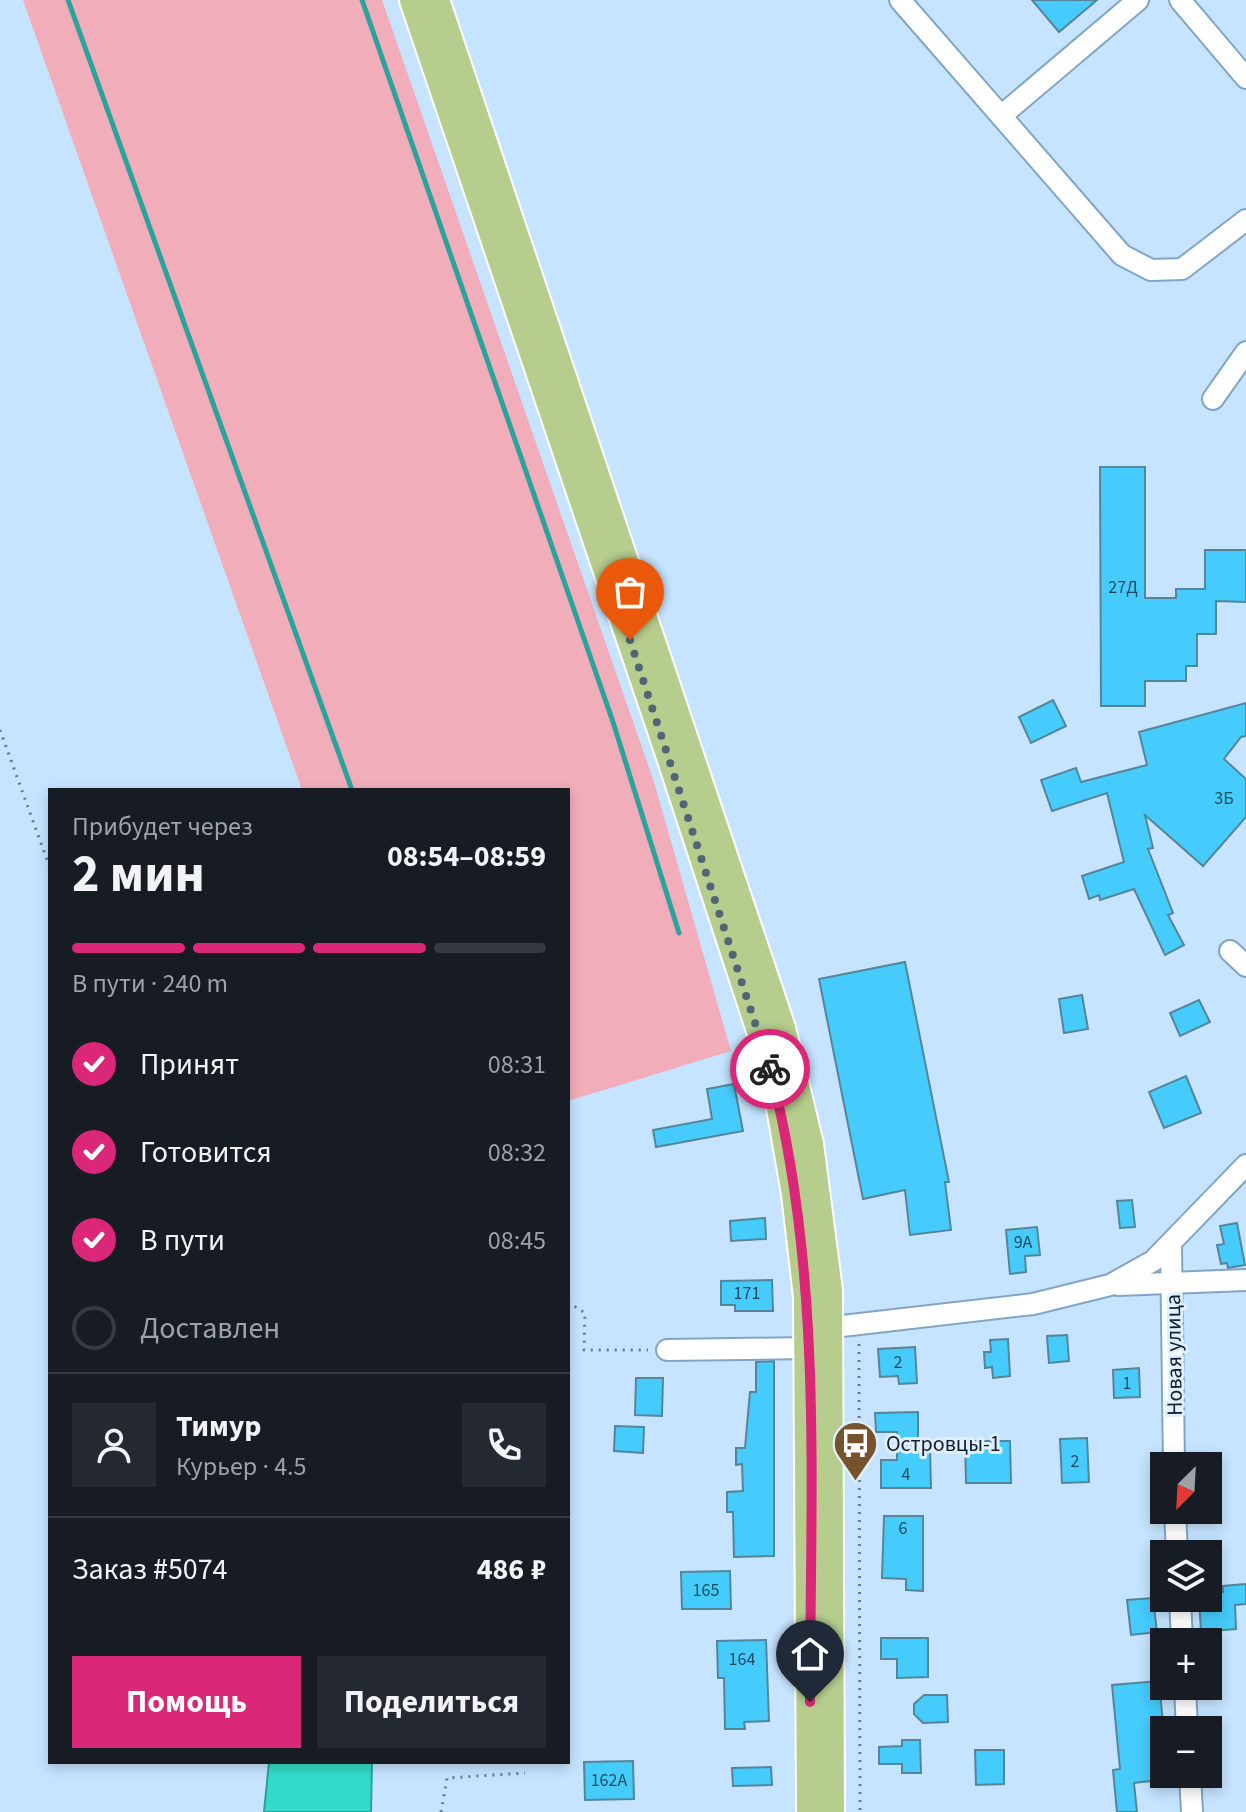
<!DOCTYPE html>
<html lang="ru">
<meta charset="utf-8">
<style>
body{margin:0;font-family:"Source Sans 3",sans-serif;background:#242831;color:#f1f3f6;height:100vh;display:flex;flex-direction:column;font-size:30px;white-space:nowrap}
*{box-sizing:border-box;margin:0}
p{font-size:26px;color:#9ea1a6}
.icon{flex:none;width:44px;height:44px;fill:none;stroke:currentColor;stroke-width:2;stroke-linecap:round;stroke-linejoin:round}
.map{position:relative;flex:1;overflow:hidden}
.details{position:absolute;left:48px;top:788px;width:522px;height:976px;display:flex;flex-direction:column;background:#171b24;border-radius:0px;box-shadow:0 4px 12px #0003}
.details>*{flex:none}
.needle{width:52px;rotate:204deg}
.tools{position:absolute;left:1150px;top:1452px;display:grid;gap:16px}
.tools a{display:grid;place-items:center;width:72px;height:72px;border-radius:0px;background:#171b24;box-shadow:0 4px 12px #0003;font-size:40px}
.pin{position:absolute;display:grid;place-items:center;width:68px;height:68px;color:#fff;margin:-82px -34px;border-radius:50% 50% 50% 0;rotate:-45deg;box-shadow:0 0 8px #0007}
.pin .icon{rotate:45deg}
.courier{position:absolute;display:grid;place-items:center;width:80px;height:80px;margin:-40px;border:6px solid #db2777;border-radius:50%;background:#fff;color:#222;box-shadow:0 2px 10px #0007}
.head em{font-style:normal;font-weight:700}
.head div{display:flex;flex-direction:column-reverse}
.head{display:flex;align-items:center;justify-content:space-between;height:136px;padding:0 24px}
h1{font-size:52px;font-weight:700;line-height:60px}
.bar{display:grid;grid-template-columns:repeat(4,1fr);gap:12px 8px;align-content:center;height:96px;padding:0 24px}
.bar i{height:10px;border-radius:6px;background:#363941}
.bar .current{background:#db2777}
.bar p{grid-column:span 4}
.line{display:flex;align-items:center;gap:20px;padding:0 24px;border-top:2px solid #363941}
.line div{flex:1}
.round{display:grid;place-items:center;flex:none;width:84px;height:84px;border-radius:0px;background:#242831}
ol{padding:0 24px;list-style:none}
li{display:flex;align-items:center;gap:24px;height:88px}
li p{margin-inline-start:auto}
li .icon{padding:8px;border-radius:50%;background:#db2777;color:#fff;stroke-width:4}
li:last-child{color:#9ea1a6}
li i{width:44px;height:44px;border:4px solid #363941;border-radius:50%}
.action{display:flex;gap:16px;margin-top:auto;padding:16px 24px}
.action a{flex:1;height:92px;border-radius:0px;background:#db2777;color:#fff;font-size:32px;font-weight:700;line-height:92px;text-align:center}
.action a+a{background:#242831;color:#f1f3f6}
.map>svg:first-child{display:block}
</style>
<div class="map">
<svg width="1246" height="1812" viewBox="0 0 1246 1812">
<rect width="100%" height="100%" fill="#c6e4ff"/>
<!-- green -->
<path fill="#f2adbb" d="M23,0H382L654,782L731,1051L568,1101V790H302Z"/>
<!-- water -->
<path fill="#34dbcd" stroke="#2aa39d" stroke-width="2" d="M269,1762H372L371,1812H264Z"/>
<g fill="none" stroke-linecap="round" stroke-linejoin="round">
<!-- stream -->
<g stroke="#2aa39d" stroke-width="5">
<path d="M68,0L352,790"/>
<path d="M362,0L613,722L679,933"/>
</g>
</g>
<!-- building -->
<g fill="#45ccfc" stroke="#548599" stroke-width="2">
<path d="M1032,0H1097L1059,32Z"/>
<path d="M1100,467H1145V598H1176V589H1205V550H1246V602L1216,601V634H1197V666H1186V681H1145V706H1101Z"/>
<path d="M1053,700L1066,726L1031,743L1019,717Z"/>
<path d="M1246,703V736L1241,737L1224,759L1246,779V817L1203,866L1145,815L1153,848L1148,849L1173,913L1168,915L1184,945L1165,955L1134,889L1100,900L1099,895L1089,899L1082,876L1124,862L1107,793L1052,811L1041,780L1076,768L1081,782L1147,765L1139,732Z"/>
<path d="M905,962L949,1182H945L951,1230L910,1235L905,1190L863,1199L819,979Z"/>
<path d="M1082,995L1088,1029L1064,1033L1059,999Z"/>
<path d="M1199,1000L1210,1022L1180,1036L1170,1013Z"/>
<path d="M1186,1076L1201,1113L1164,1128L1149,1092Z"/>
<path d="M734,1084L743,1131L656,1147L653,1130L712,1119L707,1089Z"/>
<path d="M1132,1200L1135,1227L1120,1228L1117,1201Z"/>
<path d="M765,1218L766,1239L731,1241L730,1221Z"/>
<path d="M1237,1223L1245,1265L1228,1268L1227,1263L1221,1264L1217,1245L1224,1244L1220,1226Z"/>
<path d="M1037,1227L1040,1255L1025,1256L1026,1272L1010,1274L1006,1230Z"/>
<path d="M772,1280L773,1311H735V1305H721V1281Z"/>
<path d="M1067,1335L1069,1361L1049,1363L1047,1336Z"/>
<path d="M1008,1339L1010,1376L993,1378L992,1367L985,1368L984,1352H991L990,1340Z"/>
<path d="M915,1347L917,1383L899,1384L898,1376L880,1377L878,1349Z"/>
<path d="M774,1361V1556L734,1557L733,1512H727V1492L743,1491L742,1464L736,1465V1448H745L750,1392H756V1362Z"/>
<path d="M1139,1368L1140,1397L1114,1398L1113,1370Z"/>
<path d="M636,1378H663L662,1416L635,1415Z"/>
<path d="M918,1412V1449H930L931,1488H881V1460H897V1432H876L875,1413Z"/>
<path d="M615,1426L644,1427L643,1453L614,1451Z"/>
<path d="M1087,1438L1089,1482L1062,1483L1060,1439Z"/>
<path d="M965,1441H1010L1011,1483H966Z"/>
<path d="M884,1516H923V1591L906,1590V1579L882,1578Z"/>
<path d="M730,1571L731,1609H682L681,1572Z"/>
<path d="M1246,1584V1604L1235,1605L1236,1629L1201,1632L1199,1598L1223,1592V1586Z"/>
<path d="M1153,1598L1157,1632L1131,1635L1127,1600Z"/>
<path d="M881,1638H928V1677L897,1678V1659H881Z"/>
<path d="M766,1640L769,1721L744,1722L745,1729H725L724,1678H718L717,1641Z"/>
<path d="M1159,1681L1164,1734V1738L1155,1739L1159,1780L1134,1783L1137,1812H1117L1113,1770L1120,1769L1112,1685Z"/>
<path d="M924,1695H947L948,1722L923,1723L914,1714V1704Z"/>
<path d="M902,1740H920L921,1773H902V1764H879V1747L902,1746Z"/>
<path d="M975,1750H1004V1784L976,1785Z"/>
<path d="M633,1761L634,1799L585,1800L584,1762Z"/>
<path d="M771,1767L772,1785L733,1786L732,1768Z"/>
</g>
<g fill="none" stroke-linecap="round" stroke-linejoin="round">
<defs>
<g id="minor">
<path d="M900,0L1122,255L1151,270L1182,269L1246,220"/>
<path d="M1180,0L1246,78"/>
<path d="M1001,116L1138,0"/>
<path d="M1213,399L1246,352"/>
<path d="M1230,951L1246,966"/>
<path d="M1171,1245L1174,1466"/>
<path d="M1118,1285L1246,1280"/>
<path d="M816,1329L1033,1304L1110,1285L1153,1261L1246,1165"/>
<path d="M667,1350L808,1348"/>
<path d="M1175,1510L1177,1554"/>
<path d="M1180,1598L1182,1642"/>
<path d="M1185,1686L1187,1730"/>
<path d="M1190,1774L1192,1812"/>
</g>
<g id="major">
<path d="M413,0L670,757L761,1034L779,1102L795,1194L807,1297L810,1812"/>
<path d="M436,0L782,1028L810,1144L829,1290L831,1812"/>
</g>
</defs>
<!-- minor casing -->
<use href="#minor" stroke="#82a5c5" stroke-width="24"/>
<!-- major casing -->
<use href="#major" stroke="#fff" stroke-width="30"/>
<!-- path -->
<g stroke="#657a8d" stroke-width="3" stroke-dasharray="2 6" stroke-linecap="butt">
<path d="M0,730L50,868"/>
<path d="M568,1302L585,1313L584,1350H648"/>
<path d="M859,1344L860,1812"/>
<path d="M441,1812L447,1778L525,1773"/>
</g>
<!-- minor -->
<use href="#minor" stroke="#fff" stroke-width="20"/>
<!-- major -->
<use href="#major" stroke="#b6cd8d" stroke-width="26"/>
</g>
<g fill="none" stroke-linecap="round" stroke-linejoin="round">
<!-- done -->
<path stroke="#526576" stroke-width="8" stroke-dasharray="0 14.4" d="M630,640L770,1069"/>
<!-- route -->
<path stroke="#db2777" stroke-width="10" d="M770,1069C824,1274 810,1492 810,1702"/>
</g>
<!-- icons -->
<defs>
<symbol id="bus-pin" viewBox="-11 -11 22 30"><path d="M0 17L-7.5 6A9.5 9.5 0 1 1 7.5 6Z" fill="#77532d" stroke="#e0effd"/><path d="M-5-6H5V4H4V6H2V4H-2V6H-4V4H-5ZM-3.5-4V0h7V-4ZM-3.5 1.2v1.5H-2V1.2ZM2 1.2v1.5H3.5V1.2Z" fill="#fff"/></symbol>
</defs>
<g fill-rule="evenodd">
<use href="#bus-pin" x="830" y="1418" width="51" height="69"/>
</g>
<g text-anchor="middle" stroke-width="6" stroke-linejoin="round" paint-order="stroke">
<!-- number labels -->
<g font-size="18" fill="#204c61">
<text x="1123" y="593">27Д</text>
<text x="1224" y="804">3Б</text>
<text x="1023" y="1248">9А</text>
<text x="747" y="1299">171</text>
<text x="898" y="1368">2</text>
<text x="1127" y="1389">1</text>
<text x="1075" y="1467">2</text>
<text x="906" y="1480">4</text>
<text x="903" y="1534">6</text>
<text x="706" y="1596">165</text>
<text x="742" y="1665">164</text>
<text x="609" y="1786">162А</text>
</g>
<!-- street labels -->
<g font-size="22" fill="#13212d" stroke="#e0effd">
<text transform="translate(1173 1355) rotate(-91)" y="8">Новая улица</text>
</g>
<!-- poi labels -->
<g font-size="22" fill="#13212d" stroke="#e0effd" text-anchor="start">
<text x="886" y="1451">Островцы-1</text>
</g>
</g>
</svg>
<div class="tools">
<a><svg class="needle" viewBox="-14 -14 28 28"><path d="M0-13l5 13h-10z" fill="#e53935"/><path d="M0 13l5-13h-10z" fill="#9ea1a6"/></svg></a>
<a><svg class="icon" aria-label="layers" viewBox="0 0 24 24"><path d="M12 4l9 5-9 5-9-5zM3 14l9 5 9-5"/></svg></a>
<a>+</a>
<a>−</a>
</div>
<div class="pin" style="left:630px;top:640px;background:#ea580c"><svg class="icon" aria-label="bag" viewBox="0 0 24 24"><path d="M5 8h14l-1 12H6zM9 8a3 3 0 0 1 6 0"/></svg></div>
<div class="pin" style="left:810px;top:1702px;background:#1f2937"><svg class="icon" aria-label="home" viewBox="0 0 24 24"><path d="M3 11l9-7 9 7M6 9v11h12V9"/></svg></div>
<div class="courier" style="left:770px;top:1069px"><svg class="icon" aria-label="bike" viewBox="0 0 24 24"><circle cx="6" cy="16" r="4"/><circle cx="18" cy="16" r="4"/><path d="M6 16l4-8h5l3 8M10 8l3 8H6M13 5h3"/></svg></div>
<section class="details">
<div class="head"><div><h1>2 мин</h1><p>Прибудет через</p></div><em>08:54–08:59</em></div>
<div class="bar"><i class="current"></i><i class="current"></i><i class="current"></i><i></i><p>В пути · 240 m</p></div>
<ol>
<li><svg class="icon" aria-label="check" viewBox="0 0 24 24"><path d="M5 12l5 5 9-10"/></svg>Принят<p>08:31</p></li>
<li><svg class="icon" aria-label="check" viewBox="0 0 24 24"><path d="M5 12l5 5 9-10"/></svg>Готовится<p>08:32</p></li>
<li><svg class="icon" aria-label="check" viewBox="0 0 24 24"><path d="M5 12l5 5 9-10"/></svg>В пути<p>08:45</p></li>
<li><i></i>Доставлен</li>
</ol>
<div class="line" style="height:144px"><a class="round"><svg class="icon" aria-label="person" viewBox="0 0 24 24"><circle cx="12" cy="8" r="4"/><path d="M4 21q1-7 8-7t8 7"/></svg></a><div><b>Тимур</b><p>Курьер · 4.5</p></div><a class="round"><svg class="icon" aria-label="phone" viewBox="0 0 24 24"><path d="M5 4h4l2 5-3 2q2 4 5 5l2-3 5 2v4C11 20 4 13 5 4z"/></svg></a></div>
<div class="line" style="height:104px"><div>Заказ #5074</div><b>486 ₽</b></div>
<div class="action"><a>Помощь</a><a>Поделиться</a></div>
</section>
</div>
